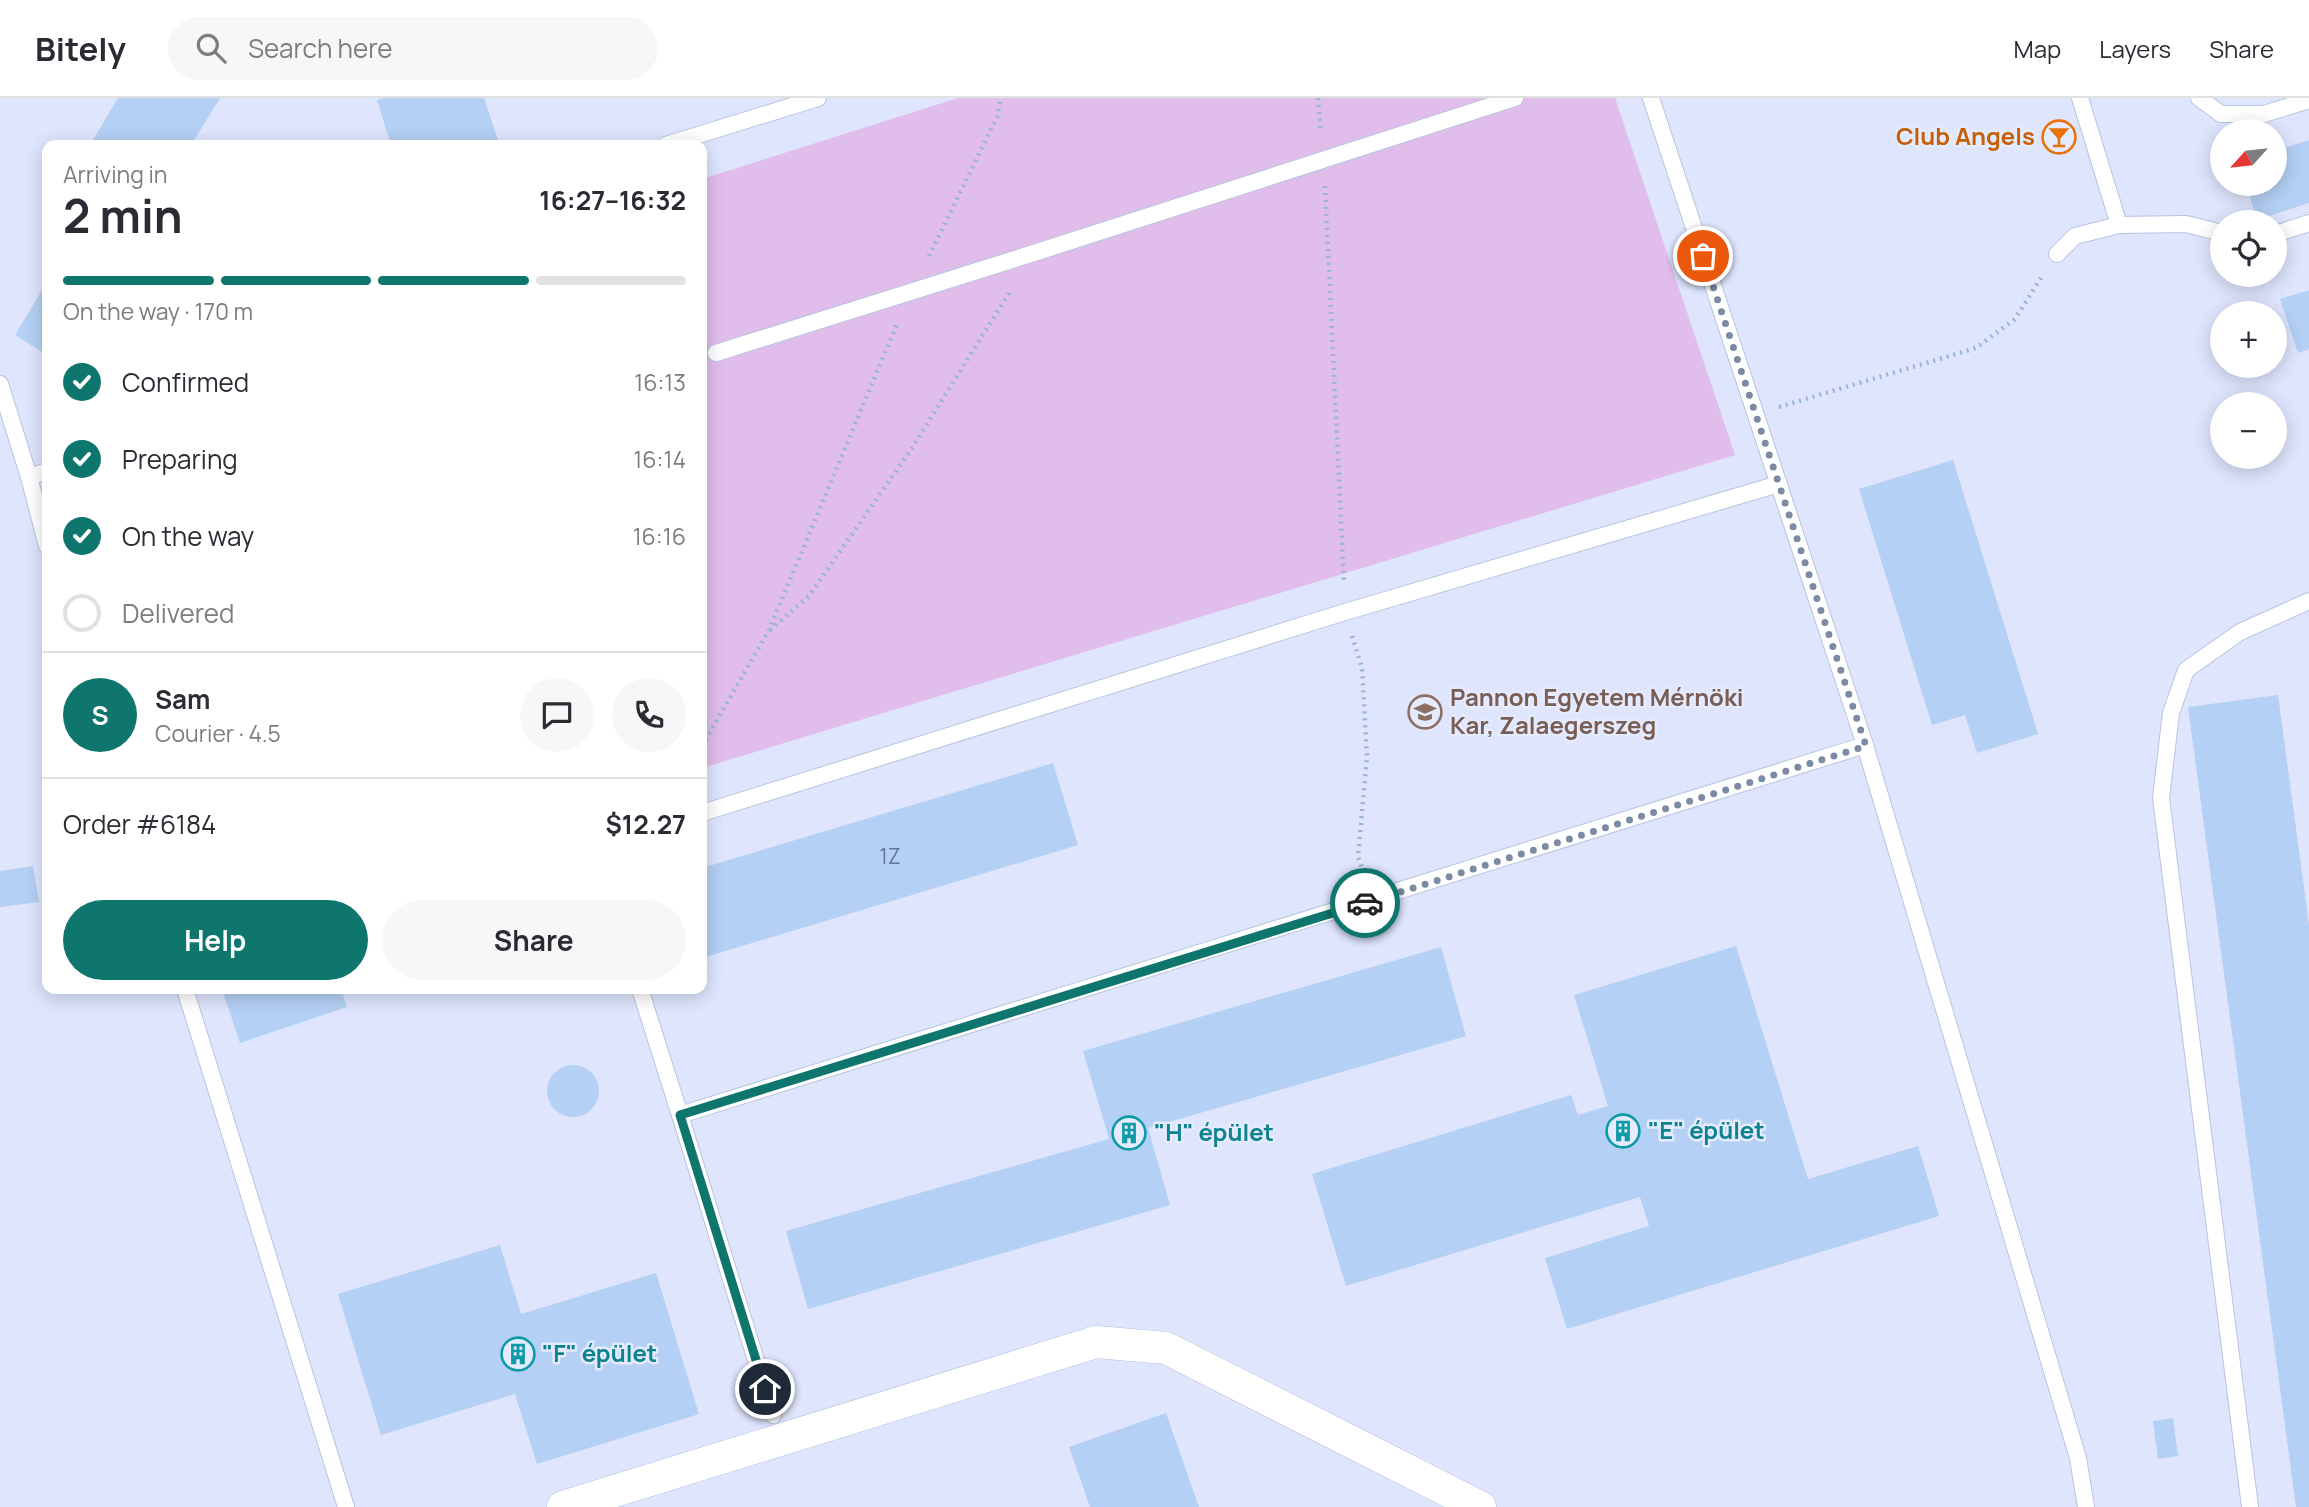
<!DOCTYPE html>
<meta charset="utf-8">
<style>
body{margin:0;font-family:Manrope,sans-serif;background:#f7f7f7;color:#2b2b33;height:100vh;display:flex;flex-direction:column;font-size:26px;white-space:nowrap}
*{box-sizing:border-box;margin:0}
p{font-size:23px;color:#7c7c81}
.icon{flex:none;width:38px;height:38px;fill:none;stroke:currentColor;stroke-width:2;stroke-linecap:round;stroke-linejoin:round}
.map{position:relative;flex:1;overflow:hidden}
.details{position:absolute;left:42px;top:42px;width:665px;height:854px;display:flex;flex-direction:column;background:#fff;border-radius:14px;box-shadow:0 4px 18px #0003}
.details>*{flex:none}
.needle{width:46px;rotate:243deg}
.buttons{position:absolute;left:2210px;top:21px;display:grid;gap:14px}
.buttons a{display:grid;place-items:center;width:77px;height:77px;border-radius:50%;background:#fff;box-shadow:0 4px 18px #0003;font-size:35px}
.pin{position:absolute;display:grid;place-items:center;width:60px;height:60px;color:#fff;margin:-30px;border:4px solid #fff;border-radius:50%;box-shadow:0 2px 7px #0007}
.courier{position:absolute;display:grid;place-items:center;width:70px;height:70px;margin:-35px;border:5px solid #0f766e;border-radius:50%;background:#fff;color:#222;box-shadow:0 2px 9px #0007}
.headline em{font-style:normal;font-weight:700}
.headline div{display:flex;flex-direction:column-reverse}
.headline{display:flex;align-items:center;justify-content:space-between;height:119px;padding:0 21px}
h1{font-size:46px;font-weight:700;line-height:52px}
.bar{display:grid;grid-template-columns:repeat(4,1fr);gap:10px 7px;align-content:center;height:84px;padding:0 21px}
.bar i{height:9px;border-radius:5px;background:#e1e1e2}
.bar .on{background:#0f766e}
.bar p{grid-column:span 4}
.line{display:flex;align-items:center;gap:18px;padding:0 21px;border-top:2px solid #e1e1e2}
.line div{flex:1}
.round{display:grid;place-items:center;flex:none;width:74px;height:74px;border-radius:37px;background:#f7f7f7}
ol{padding:0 21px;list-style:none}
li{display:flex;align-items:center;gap:21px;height:77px}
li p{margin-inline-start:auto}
li .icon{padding:7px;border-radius:50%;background:#0f766e;color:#fff;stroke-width:4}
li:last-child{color:#7c7c81}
li i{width:38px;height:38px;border:4px solid #e1e1e2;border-radius:50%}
.cta{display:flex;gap:14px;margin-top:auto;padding:14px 21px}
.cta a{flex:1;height:80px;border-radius:42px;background:#0f766e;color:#fff;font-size:28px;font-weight:700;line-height:80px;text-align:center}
.cta a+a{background:#f7f7f7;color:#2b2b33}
header{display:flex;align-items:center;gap:42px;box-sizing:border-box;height:98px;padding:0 35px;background:#fff;border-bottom:2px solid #e1e1e2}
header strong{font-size:33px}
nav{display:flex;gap:38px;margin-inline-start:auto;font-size:24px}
.search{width:490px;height:63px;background:#f7f7f7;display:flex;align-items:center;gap:18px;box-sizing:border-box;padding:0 24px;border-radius:38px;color:#7c7c81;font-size:26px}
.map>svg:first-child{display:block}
</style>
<header>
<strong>Bitely</strong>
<div class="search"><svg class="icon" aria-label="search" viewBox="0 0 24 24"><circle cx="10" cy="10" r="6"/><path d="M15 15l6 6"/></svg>Search here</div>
<nav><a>Map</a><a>Layers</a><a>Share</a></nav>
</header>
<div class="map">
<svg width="2309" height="1409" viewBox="0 0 2309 1409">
<rect width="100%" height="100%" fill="#dee5fd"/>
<!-- green -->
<path fill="#e0bdeb" d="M958,0H1615L1735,357L702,670V81Z"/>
<!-- building -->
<g fill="#b4d0f4">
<path d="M118,0H220L191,47H90Z"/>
<path d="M383,0H484L498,42L483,47H391L377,2Z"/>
<path d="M2309,42V105L2257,122L2246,86H2275V53Z"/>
<path d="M47,184V257L15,237Z"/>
<path d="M2309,192V251L2298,255L2280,201Z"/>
<path d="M1953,362L2038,636L1977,655L1965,617L1932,627L1859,391Z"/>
<path d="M2278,597L2309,827V1409H2296L2188,609Z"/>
<path d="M1053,665L1078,747L702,860V770Z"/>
<path d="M33,768L39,804L0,809V773Z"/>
<path d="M1736,848L1808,1081L1918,1048L1939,1118L1567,1231L1545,1160L1649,1128L1640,1099L1346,1188L1312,1076L1571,997L1578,1017L1608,1008L1574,897Z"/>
<path d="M1441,849L1466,938L1148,1030L1170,1107L808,1211L786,1133L1109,1041L1083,953Z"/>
<path d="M222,891H341L347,909L240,945Z"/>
<circle cx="573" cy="993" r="26"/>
<path d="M500,1147L521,1216L656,1175L699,1316L537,1366L515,1296L381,1337L338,1196Z"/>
<path d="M1166,1315L1199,1409H1090L1069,1349Z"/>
<path d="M2173,1320L2178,1358L2158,1361L2153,1323Z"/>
</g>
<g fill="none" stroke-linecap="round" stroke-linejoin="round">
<defs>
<g id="lane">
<path d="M2080,0L2119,127"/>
<path d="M2199,0L2221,16H2264L2309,2"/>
<path d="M666,47L818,0"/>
<path d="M2275,136L2309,125"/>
<path d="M2057,156L2075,138L2119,127L2186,126L2222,135"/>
<path d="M716,255L1034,155L1515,0"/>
<path d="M0,286L29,379L47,373"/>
<path d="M29,379L47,448"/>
<path d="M1865,647L2078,1360L2086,1409"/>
<path d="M702,715L1345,514L1779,386"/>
<path d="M185,891L346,1409"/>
<path d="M640,891L680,1017L1865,647L1651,0"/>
<path d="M680,1017L773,1317"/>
<path d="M2250,1409L2161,700L2171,615L2186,572L2240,534L2309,503"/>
</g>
<path id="street" d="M563,1409L1096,1244L1166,1250L1480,1409"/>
</defs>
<!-- lane casing -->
<use href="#lane" stroke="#b7c5de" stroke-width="18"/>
<!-- street casing -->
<use href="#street" stroke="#b7c5de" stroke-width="33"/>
<!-- path -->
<g stroke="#98b4d8" stroke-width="4.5" stroke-dasharray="2 5" stroke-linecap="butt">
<path d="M1318,0L1321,34"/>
<path d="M1325,88L1344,485"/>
<path d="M929,158L997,19L1001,0"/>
<path d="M1779,309L1976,250L2015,221L2043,177"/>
<path d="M770,532L809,498L912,350L1011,192"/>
<path d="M1352,538L1362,570L1367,659L1358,759L1364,775"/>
<path d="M702,648L769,532L897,226"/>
</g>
<!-- lane -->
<use href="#lane" stroke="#fff" stroke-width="16"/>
<!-- street -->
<use href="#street" stroke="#fff" stroke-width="32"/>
</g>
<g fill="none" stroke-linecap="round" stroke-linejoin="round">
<!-- done -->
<path stroke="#7b8ba4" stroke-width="7" stroke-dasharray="0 12.6" d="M1365,805L1866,648L1703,158"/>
<!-- route -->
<path stroke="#0f766e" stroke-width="9" d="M765,1291L680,1017L1365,805"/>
</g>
<!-- icons -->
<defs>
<symbol id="bar-ring" viewBox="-11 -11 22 22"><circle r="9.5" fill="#e5ebff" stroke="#e8710a" stroke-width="1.5"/><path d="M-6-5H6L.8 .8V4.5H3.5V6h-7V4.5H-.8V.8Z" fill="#e8710a"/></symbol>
<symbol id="university-ring" viewBox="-11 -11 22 22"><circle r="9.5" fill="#e5ebff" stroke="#8d6e63" stroke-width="1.5"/><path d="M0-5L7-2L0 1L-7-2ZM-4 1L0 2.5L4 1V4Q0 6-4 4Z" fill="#8d6e63"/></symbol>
<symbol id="building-ring" viewBox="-11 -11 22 22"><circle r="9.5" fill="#e5ebff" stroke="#0f9aa8" stroke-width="1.5"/><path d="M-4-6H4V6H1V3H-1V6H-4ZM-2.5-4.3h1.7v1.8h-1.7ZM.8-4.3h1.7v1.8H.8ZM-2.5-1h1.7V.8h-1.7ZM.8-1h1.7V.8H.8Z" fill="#0f9aa8"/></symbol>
</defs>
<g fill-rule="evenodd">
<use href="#bar-ring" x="2040" y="20" width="38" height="38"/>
<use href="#university-ring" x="1406" y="595" width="38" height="38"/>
<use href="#building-ring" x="1604" y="1014" width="38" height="38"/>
<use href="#building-ring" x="1110" y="1016" width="38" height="38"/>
<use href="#building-ring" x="499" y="1237" width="38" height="38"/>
</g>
<g text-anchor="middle" stroke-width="5" stroke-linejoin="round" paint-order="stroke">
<!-- number labels -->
<g font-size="21" fill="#617894">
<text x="890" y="766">1Z</text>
</g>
<!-- food labels -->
<g font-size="24" font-weight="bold" fill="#c56008" stroke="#e5ebff" text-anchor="end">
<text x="2035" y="47">Club Angels</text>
</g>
<!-- education labels -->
<g font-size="24" font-weight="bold" fill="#785e54" stroke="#e5ebff" text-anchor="start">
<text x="1450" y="608">Pannon Egyetem Mérnöki<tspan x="1450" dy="28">Kar, Zalaegerszeg</tspan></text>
</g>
<!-- culture labels -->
<g font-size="24" font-weight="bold" fill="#0d838f" stroke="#e5ebff" text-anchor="start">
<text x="1648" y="1041">"E" épület</text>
<text x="1154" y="1043">"H" épület</text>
<text x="542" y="1264">"F" épület</text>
</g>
</g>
</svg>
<div class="buttons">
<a><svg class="needle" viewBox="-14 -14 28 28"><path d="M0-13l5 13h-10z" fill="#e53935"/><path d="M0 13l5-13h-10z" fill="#7c7c81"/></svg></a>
<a><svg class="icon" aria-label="locate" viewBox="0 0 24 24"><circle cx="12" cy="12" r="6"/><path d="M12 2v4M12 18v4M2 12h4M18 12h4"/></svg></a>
<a>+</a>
<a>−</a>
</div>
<div class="pin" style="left:1703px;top:158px;background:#ea580c"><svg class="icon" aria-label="bag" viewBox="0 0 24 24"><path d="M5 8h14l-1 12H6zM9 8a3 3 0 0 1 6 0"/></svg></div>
<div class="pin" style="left:765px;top:1291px;background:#1f2937"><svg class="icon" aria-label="home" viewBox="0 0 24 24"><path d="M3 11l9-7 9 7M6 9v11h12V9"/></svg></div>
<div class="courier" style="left:1365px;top:805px"><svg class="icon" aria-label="car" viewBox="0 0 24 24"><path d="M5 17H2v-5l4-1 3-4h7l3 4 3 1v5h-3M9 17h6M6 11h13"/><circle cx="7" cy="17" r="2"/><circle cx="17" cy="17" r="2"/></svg></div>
<section class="details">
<div class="headline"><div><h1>2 min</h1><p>Arriving in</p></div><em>16:27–16:32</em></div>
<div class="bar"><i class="on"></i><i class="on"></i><i class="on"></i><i></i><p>On the way · 170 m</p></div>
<ol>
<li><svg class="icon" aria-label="check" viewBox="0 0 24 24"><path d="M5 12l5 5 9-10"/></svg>Confirmed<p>16:13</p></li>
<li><svg class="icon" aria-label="check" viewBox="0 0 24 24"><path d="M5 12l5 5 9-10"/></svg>Preparing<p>16:14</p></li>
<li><svg class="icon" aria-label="check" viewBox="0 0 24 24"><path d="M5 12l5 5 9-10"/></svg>On the way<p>16:16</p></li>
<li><i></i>Delivered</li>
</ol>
<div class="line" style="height:126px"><b class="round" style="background:#0f766e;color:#fff">S</b><div><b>Sam</b><p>Courier · 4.5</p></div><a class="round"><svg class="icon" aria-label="chat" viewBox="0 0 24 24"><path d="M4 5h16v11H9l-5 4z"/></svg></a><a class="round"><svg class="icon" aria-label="phone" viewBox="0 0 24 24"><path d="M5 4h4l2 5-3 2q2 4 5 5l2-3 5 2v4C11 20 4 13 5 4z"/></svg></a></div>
<div class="line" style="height:91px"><div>Order #6184</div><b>$12.27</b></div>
<div class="cta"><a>Help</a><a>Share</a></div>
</section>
</div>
